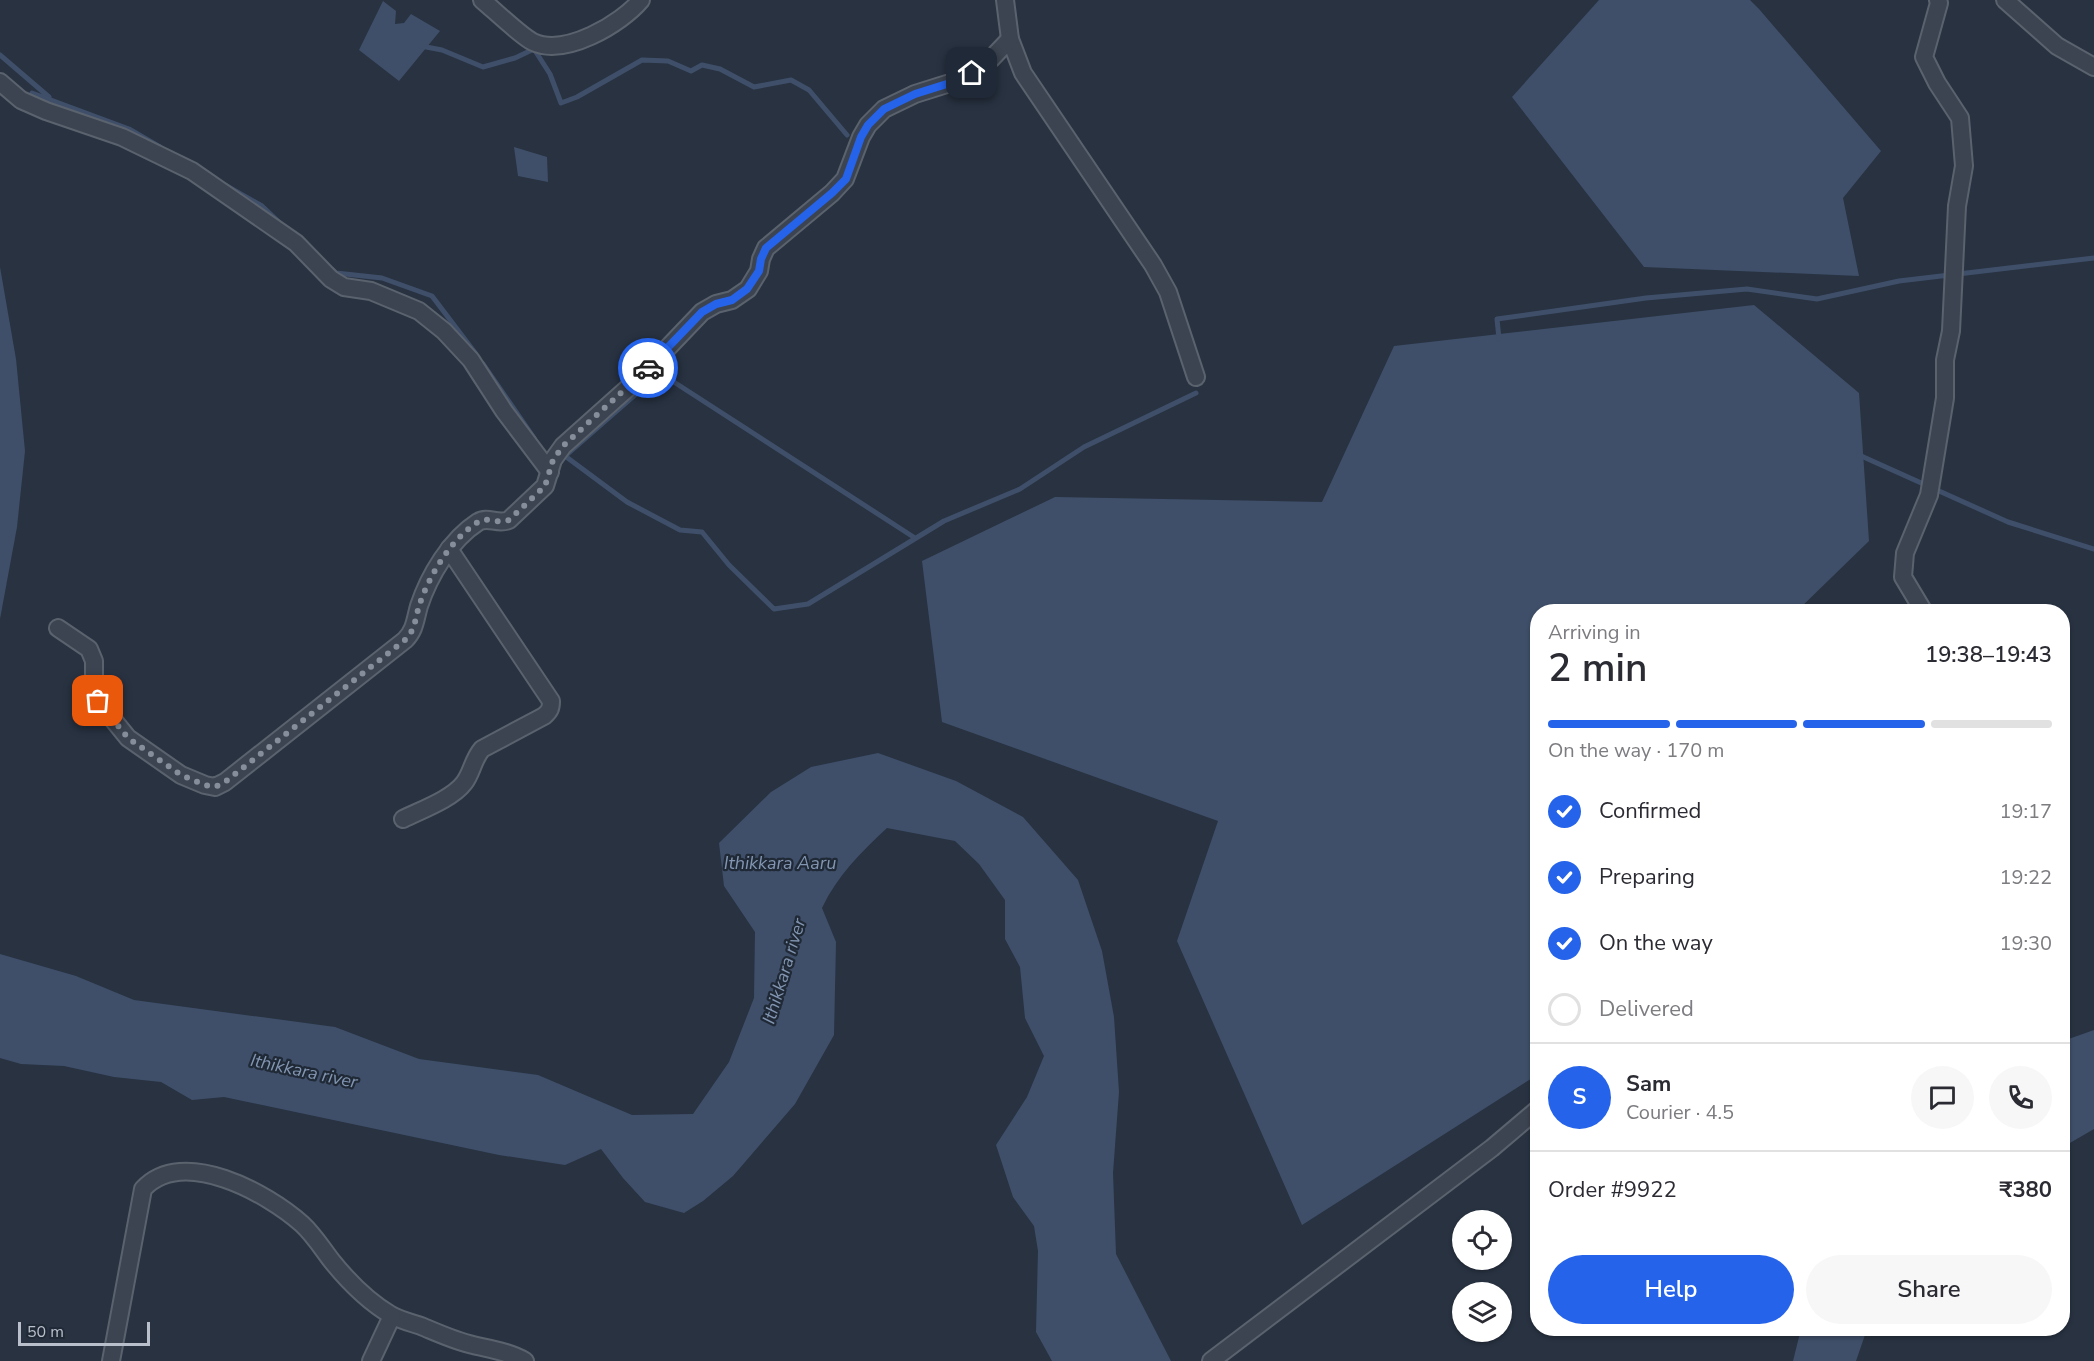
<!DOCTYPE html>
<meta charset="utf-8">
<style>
body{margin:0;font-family:"Nunito Sans",sans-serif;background:#f7f7f7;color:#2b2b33;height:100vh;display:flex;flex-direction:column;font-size:22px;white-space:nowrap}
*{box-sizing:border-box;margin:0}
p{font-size:20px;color:#7c7c81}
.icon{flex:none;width:33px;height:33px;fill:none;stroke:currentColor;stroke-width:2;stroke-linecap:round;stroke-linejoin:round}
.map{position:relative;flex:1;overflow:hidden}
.panel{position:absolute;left:1530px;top:604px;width:540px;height:732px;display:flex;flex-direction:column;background:#fff;border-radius:24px;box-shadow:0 2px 4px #0004}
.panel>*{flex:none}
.controls{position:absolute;left:1452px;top:1210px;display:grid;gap:12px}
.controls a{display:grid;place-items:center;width:60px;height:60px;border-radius:50%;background:#fff;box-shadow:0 2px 4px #0004;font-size:30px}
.scale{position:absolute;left:18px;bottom:15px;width:132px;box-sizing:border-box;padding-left:6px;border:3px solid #b9bfcb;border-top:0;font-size:16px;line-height:21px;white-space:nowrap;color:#b9bfcb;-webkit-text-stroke:4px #202936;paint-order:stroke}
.pin{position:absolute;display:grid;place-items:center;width:51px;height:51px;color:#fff;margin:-26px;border-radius:12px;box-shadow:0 3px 9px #0006}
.courier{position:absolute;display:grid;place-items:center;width:60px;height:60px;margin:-30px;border:4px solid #2563eb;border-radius:50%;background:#fff;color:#222;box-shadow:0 2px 8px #0007}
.overview em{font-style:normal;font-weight:600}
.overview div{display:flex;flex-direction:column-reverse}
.overview{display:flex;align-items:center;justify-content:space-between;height:102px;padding:0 18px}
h1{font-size:39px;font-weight:600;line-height:45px}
.bar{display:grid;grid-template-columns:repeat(4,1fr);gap:9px 6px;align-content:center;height:72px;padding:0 18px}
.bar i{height:8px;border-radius:4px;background:#e1e1e2}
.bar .on{background:#2563eb}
.bar p{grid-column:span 4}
.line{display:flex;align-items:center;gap:15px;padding:0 18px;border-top:2px solid #e1e1e2}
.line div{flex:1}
.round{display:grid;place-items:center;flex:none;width:63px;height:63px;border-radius:32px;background:#f7f7f7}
ol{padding:0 18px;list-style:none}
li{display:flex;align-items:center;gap:18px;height:66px}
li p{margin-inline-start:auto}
li .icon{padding:6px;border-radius:50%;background:#2563eb;color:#fff;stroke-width:4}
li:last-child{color:#7c7c81}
li i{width:33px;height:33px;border:3px solid #e1e1e2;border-radius:50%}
.button{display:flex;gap:12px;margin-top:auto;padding:12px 18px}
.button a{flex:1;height:69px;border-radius:36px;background:#2563eb;color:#fff;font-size:24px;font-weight:600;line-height:69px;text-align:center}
.button a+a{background:#f7f7f7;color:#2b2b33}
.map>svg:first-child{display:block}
</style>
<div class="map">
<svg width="2094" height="1361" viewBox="0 0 2094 1361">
<rect width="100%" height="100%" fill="#283241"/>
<!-- water -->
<g fill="#3f4f69">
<path d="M1599,0H1750L1759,9L1881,151L1843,198L1859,276L1644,267L1512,97Z"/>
<path d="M383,1L396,11L395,24L404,23L411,14L440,31L399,81L359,50Z"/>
<path d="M514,147L547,157L548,182L518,176Z"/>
<path d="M0,267L16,359L25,451L17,527L0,619Z"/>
<path d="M1754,305L1859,393L1869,541L1796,612H1538L1537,1075L1302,1225L1177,941L1218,821L942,722L922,561L1055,497L1322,502L1394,346Z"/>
<path d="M878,753L956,781L1023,817L1078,880L1102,951L1114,1017L1119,1092L1113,1173L1116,1254L1171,1361H1052L1036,1332L1038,1251L1034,1226L1013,1197L996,1145L1027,1097L1044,1056L1025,1018L1020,967L1005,939V900L979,864L955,841L887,828C861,852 837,876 822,908L836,942L834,1035L795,1104L733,1176L703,1201L684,1213L645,1202L623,1178L601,1149L565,1165L499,1155L224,1097L192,1100L161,1082L114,1077L64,1066L21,1064L0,1058V954L76,976L134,1000L335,1027L419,1059L538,1075L632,1115L693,1114L729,1062L754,998L755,932L724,886L719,843L771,792L811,767Z"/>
<path d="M2094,1030V1129L2063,1147V1041Z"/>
<path d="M1801,1329H1867L1856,1361H1793Z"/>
</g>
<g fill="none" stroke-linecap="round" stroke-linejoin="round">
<!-- stream -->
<g stroke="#3f4f69" stroke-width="5">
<path d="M421,46L442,50L483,67L515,58L534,49L550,74L561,103L577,97L642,60L668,61L691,71L702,65L720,69L754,87L791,80L809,90L847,135"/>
<path d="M0,55L49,97"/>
<path d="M32,93L129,129L160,147"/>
<path d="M225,185L262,206L281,224"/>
<path d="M333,270L336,273L382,278L432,296L476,354"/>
<path d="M1499,339L1497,319L1646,298L1747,289L1817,299L1899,281L2094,258"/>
<path d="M483,364L534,438"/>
<path d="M1859,455L2008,522L2094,549"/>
<path d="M915,538L660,373L565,456L627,502L680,530L702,532L729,565L774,609L808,604L944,521L1020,489L1084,447L1196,393"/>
</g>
<defs>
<g id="minor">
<path d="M482,0C494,10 522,37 533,42C565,57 621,24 641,0"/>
<path d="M1005,0L1010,39L1023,73L1153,265L1168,292L1196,377"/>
<path d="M2005,0L2057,46L2094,67"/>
<path d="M0,82L21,100L46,111L122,137L192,171L296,243L331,279L344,287L371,291L419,311L444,331L471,360L504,411L550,472"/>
<path d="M1924,612L1903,577L1905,553L1929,495L1945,398V360L1951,331L1957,206L1964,166L1960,118L1937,83L1924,57L1939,3L1938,0"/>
<path d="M58,628L89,649L94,661V677L98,701L128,738L181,775L205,785L215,787L225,782L405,640C415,630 415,620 419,606C429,576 450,540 478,522C488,516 498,525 509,520L545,486L553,460L563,446L638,379L702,312L716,304L732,300L748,289L759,271L761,259L766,248L832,193L845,179L861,137L868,125L884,109L915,94L950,83L972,73L991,59L1010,39"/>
<path d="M403,819C421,810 452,799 464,783C472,773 473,759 482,749L544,716C550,711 551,708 551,701L449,549"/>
<path d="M111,1361L143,1189C183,1146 267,1193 302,1224C313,1234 322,1248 331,1260C347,1280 369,1302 391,1315C400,1320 412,1323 421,1326C438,1333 455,1341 473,1345C490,1349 510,1352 525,1361"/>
<path d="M371,1361L392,1316"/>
<path d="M1211,1361L1492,1148L1538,1109"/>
</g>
</defs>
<!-- minor casing -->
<use href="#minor" stroke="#5a626e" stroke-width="20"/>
<!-- minor -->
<use href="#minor" stroke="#3c4451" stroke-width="16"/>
</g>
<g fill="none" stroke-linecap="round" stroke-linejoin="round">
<!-- done -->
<path stroke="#868e9b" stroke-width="6" stroke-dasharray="0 10.8" d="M98,701L128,738L181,775L205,785L215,787L225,782L405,640C415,630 415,620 419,606C429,576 450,540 478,522C488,516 498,525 509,520L545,486L553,460L563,446L648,368"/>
<!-- route -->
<path stroke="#2563eb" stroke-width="8" d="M648,368L702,312L716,304L732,300L747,289L759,271L761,259L766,248L832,193L846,179L861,137L868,125L884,109L915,94L950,83L972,73"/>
</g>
<g text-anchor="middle" stroke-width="4.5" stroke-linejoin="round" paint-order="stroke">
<!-- water labels -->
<g font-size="18" font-style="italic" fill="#8295b1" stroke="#202936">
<text x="780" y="869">Ithikkara Aaru</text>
<text transform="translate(784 971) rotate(-73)" y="6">Ithikkara river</text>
<text transform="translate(304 1071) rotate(12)" y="6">Ithikkara river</text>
</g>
</g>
</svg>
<div class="controls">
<a><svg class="icon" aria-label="locate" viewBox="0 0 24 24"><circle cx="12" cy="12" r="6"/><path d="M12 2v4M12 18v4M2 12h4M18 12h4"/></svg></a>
<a><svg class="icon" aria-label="layers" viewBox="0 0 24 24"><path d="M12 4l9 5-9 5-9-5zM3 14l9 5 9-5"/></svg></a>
</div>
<div class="scale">50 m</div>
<div class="pin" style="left:98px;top:701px;background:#ea580c"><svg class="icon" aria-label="bag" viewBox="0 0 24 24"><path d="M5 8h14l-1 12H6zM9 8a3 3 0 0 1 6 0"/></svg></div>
<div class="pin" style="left:972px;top:73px;background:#1f2937"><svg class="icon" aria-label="home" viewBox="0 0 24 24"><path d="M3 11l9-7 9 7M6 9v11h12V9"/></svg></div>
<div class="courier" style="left:648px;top:368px"><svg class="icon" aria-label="car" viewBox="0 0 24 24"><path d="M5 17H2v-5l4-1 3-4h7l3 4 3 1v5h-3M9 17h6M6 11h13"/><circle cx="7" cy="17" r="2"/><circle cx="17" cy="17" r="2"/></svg></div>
<section class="panel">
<div class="overview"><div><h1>2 min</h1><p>Arriving in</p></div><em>19:38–19:43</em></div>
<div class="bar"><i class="on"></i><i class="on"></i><i class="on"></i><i></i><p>On the way · 170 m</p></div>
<ol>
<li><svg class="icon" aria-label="check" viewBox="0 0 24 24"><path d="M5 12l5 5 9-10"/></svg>Confirmed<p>19:17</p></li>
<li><svg class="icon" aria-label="check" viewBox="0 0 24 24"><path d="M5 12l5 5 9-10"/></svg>Preparing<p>19:22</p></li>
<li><svg class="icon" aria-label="check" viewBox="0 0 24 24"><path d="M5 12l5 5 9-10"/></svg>On the way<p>19:30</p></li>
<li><i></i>Delivered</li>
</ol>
<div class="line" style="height:108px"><b class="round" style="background:#2563eb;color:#fff">S</b><div><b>Sam</b><p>Courier · 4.5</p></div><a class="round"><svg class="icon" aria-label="chat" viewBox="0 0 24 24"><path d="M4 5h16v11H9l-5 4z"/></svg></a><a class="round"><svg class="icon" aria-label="phone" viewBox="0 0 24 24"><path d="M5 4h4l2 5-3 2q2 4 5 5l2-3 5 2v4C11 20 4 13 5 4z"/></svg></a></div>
<div class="line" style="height:78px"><div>Order #9922</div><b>₹380</b></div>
<div class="button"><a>Help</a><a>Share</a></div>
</section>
</div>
